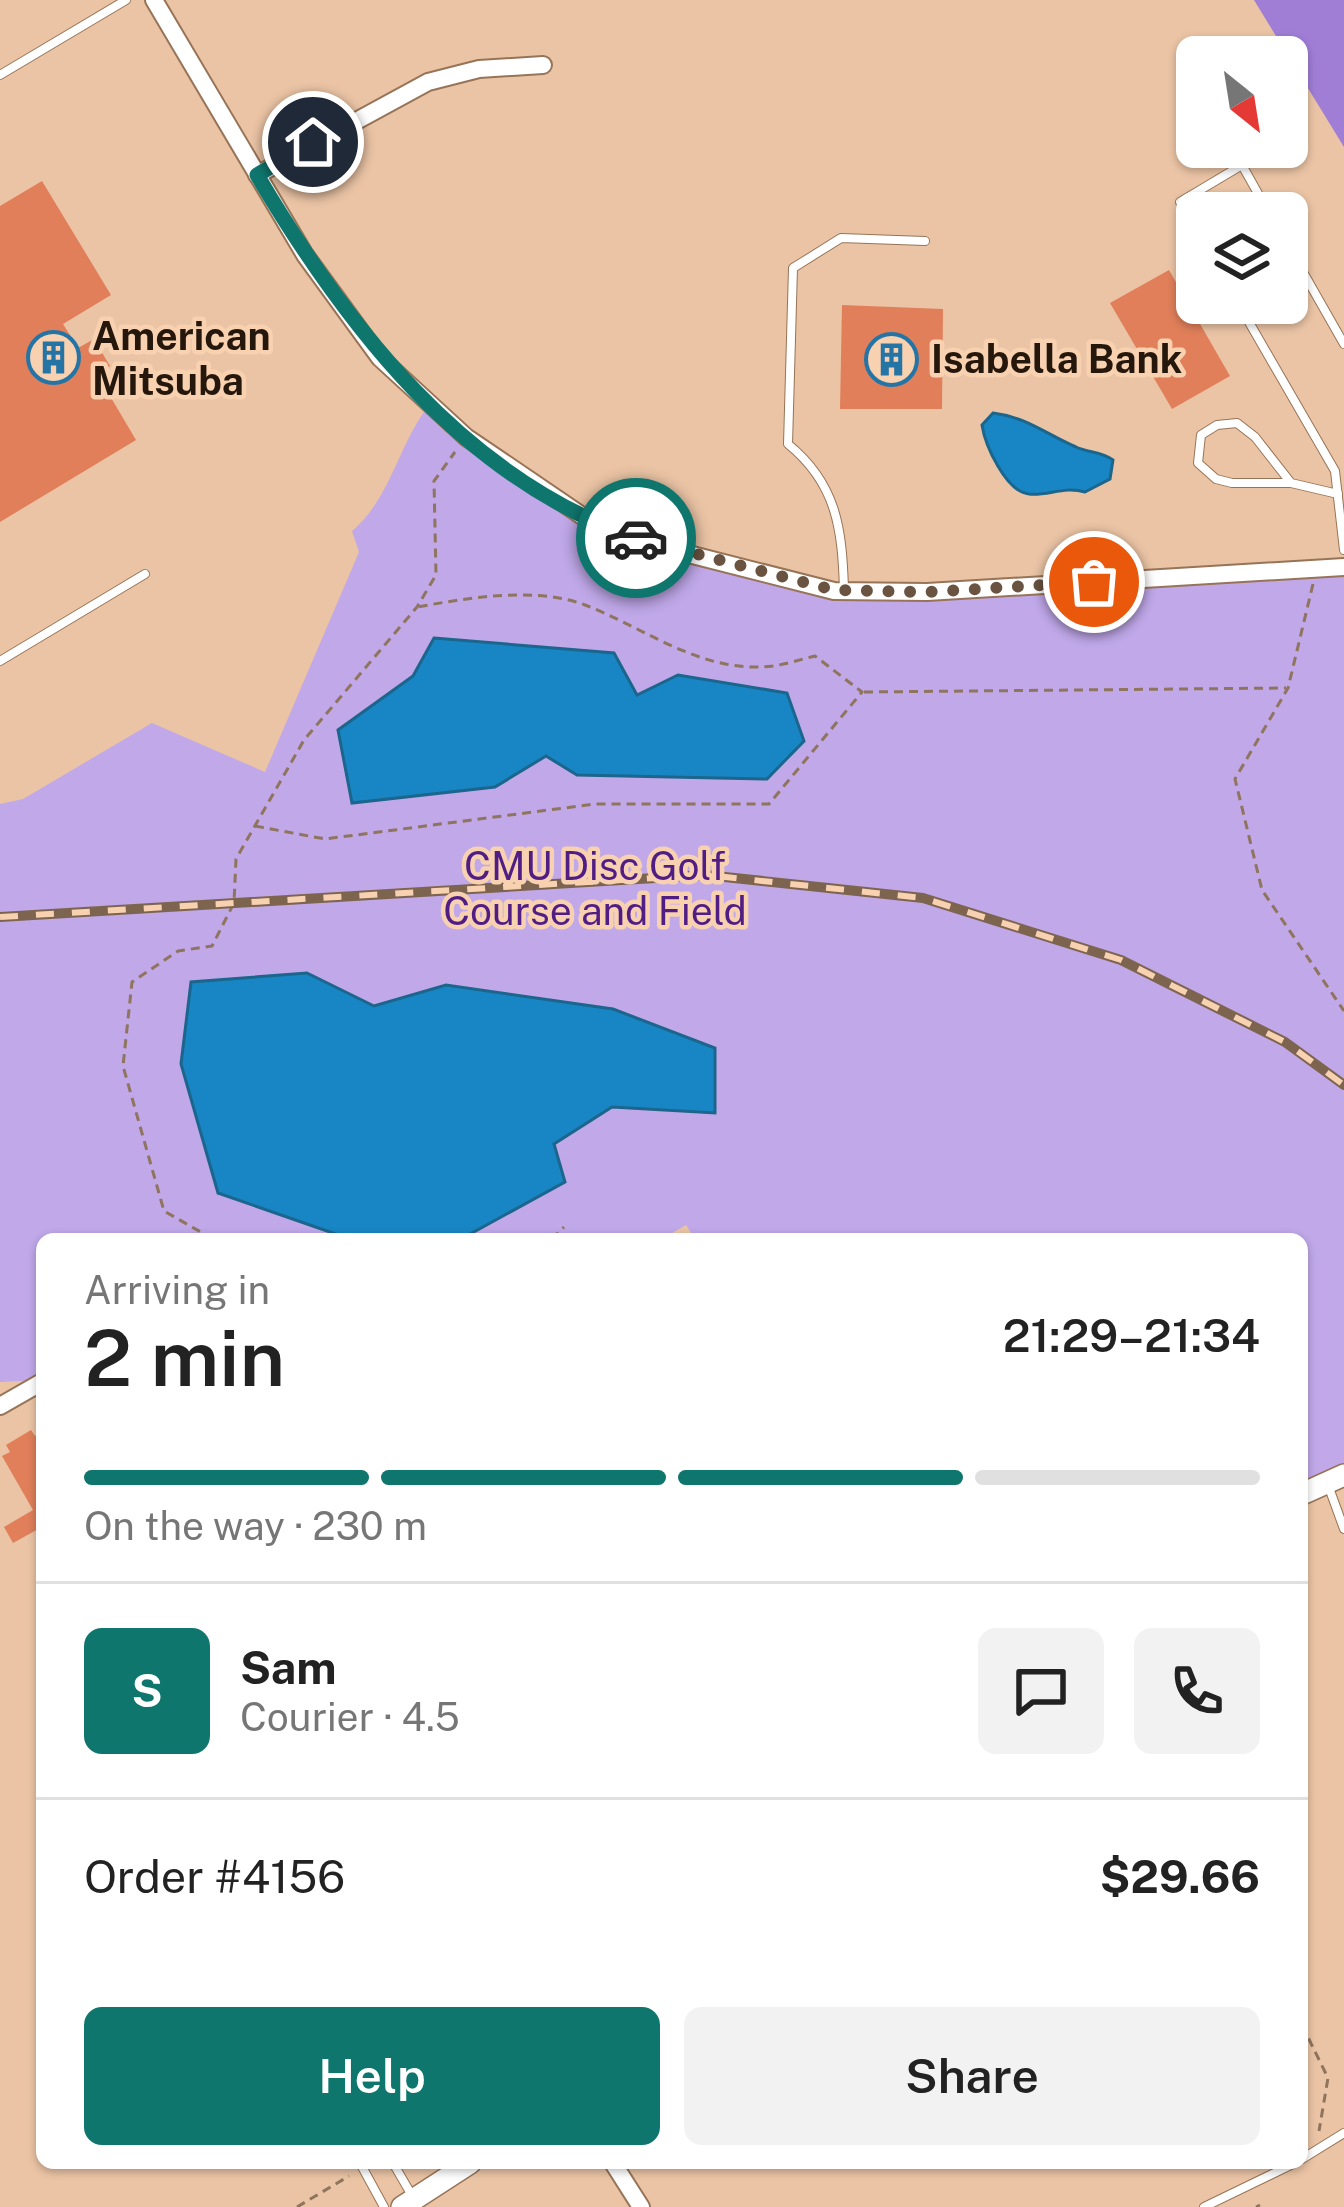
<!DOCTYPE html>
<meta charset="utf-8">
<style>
body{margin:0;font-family:"Public Sans",sans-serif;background:#f2f2f2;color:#222;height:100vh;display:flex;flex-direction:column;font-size:45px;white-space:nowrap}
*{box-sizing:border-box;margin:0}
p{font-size:39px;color:#767676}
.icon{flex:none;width:66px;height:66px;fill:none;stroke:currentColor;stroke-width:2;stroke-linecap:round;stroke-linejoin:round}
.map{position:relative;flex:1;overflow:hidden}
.panel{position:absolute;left:36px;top:1233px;width:1272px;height:936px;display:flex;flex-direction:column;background:#fff;border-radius:18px;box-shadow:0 3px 9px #0004}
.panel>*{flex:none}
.needle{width:78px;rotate:150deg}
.buttons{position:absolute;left:1176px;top:36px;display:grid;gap:24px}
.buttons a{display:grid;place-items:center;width:132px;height:132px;border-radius:18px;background:#fff;box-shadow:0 3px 9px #0004;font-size:60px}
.pin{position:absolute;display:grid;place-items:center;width:102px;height:102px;color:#fff;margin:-51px;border:6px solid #fff;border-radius:50%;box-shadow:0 3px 12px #0007}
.courier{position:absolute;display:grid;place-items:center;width:120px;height:120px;margin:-60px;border:9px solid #0f766e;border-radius:50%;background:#fff;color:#222;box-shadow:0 3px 15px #0007}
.head em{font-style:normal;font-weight:600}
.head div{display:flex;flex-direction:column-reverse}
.head{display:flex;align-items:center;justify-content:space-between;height:204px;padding:0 48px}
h1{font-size:78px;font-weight:600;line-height:90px}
.bar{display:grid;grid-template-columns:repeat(4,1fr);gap:18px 12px;align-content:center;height:144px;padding:0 48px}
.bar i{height:15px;border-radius:9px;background:#e0e0e0}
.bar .on{background:#0f766e}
.bar p{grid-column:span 4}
.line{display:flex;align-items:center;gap:30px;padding:0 48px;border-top:3px solid #e0e0e0}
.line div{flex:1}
.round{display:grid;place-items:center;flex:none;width:126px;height:126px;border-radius:18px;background:#f2f2f2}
.primary-button{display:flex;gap:24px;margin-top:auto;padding:24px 48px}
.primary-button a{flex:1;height:138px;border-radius:18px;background:#0f766e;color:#fff;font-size:48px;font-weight:600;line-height:138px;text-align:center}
.primary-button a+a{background:#f2f2f2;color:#222}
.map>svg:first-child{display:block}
</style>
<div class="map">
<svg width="1344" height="2207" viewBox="0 0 1344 2207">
<rect width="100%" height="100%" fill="#ebc4a5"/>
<!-- green -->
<path fill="#c0a8e9" d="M429,405L594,524L834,591L1344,567V1477L1302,1496V1239H695L686,1225L662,1239H42V1380L0,1382V804L23,799L152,723L265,772L359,552L352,531C391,498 398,445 429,405Z"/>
<!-- forest -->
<path fill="#a07ed6" d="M1254,0H1344V147Z"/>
<!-- water -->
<g fill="#1886c4" stroke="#1c658c" stroke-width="3">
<path d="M993,413C1026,417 1046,434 1076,447C1089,453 1101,451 1113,460L1110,479L1085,492C1064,486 1048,496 1029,494C1006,492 985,445 982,425Z"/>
<path d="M434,638L614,653L637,695L678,675L787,693L804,741L767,779L577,775L546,756L495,787L352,803L338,730L413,676Z"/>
<path d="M307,973L374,1006L446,985L613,1009L715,1048V1113L612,1107L554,1144L565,1182L461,1239H350L218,1193L181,1064L191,982Z"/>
</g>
<!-- building -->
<g fill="#e07f5a">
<path d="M42,181L111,295L63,324L78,348L94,339L110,366L97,374L136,440L0,522V206Z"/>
<path d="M1169,270L1230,376L1172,409L1110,303Z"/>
<path d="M842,305L943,309L942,409H840Z"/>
<path d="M31,1430L35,1436L42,1432V1527L13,1543L4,1527L33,1510L2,1456L10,1452L6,1445Z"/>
</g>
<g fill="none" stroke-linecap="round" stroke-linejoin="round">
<defs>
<g id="service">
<path d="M0,75L126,0"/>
<path d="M1197,232L1180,202L1242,165L1269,213"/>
<path d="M1287,244L1344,344"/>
<path d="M1238,303L1335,471L1344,550"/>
<path d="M1291,483L1255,437L1237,423L1217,425L1201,435L1198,463L1216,479L1232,483H1291L1338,494"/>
<path d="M844,589C842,529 837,484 788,444L793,268L841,238L925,241"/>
<path d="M0,661L145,574"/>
<path d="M1328,1485L1344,1529"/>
<path d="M1302,2159L1344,2133"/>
<path d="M360,2163L384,2207"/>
<path d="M393,2163L414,2199"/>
<path d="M1204,2207L1295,2163"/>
</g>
<g id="minor">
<path d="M154,0L305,255L380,358L466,437L594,524L661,547L834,591L927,592L1344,567"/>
<path d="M257,175L428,82L479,69L543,65"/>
<path d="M0,1406L42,1382"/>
<path d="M613,2163L641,2207"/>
</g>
<g id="tertiary">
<path d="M1302,1494L1344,1475"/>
<path d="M402,2207L470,2163"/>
</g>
</defs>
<!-- service casing -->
<use href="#service" stroke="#977457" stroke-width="10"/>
<!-- minor casing -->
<use href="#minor" stroke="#977457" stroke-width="20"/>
<!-- tertiary casing -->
<use href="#tertiary" stroke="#977457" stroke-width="24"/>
<!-- path -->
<g stroke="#8f745e" stroke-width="3" stroke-dasharray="9 6" stroke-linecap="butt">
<path d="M1313,584L1288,688L1235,779L1262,890L1344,1011"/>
<path d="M864,692L1286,688"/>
<path d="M255,826L325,839L595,804H769L862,692L815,656C798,660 778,667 760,667C695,669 641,626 585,605C535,586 468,598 417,607"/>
<path d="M213,1239L164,1211L123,1066L132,982L178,951L212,946L234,903L236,859L304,740L417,607L436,575L434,481L455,452"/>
<path d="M552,1239L564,1227"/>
<path d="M1302,2025L1328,2078L1319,2131"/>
<path d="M297,2207L349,2176"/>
<path d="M1256,2207L1260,2205"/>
</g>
<!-- service -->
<use href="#service" stroke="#fff" stroke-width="8"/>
<!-- minor -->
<use href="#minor" stroke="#fff" stroke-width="16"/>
<!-- tertiary -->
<use href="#tertiary" stroke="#fff" stroke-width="21"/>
<defs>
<path id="rail" d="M0,917L706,875L923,898L1121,960L1285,1042L1344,1085"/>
</defs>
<!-- rail casing -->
<use href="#rail" stroke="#7d644f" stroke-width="10"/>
<!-- rail -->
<use href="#rail" stroke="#f8d1b1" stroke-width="6" stroke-dasharray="18" stroke-linecap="butt"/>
</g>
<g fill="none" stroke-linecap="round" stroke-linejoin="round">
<!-- done -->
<path stroke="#6a5441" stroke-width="12" stroke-dasharray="0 21.6" d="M636,538L834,590L927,592L1094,582"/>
<!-- route -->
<path stroke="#0f766e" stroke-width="15" d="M313,142L257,175C347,327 463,478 636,538"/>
</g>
<!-- icons -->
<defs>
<symbol id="building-ring" viewBox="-11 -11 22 22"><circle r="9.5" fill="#f8d1b1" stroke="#2474a6" stroke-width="1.5"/><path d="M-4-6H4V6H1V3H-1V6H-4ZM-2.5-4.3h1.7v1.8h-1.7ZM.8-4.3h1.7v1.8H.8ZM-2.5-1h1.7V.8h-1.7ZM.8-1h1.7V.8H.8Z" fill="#2474a6"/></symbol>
</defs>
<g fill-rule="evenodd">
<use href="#building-ring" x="24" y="328" width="59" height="59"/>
<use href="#building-ring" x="862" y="330" width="59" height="59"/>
</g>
<g text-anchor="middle" stroke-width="9" stroke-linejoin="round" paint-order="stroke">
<!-- poi labels -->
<g font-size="39" font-weight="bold" fill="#25170b" stroke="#f8d1b1" text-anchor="start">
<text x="92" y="350">American<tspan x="92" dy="45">Mitsuba</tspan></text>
<text x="931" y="373">Isabella Bank</text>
</g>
<!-- park labels -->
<g font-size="39" fill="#501d85" stroke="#f8d1b1">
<text x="595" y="880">CMU Disc Golf<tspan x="595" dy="45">Course and Field</tspan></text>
</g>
</g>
</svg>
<div class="buttons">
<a><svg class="needle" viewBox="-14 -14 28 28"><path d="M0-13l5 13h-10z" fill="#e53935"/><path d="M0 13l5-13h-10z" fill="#767676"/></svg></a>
<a><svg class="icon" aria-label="layers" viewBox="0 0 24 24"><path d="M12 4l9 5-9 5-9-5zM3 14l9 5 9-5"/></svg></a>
</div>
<div class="pin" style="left:1094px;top:582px;background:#ea580c"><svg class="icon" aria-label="bag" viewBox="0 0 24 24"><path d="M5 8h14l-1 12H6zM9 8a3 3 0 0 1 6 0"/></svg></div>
<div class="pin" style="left:313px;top:142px;background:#1f2937"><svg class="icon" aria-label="home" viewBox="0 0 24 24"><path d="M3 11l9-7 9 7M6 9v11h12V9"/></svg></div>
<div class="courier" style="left:636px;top:538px"><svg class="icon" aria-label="car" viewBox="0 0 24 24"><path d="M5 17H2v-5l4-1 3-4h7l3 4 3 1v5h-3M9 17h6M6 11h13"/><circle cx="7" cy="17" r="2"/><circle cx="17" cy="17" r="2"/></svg></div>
<section class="panel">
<div class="head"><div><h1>2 min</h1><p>Arriving in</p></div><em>21:29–21:34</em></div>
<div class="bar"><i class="on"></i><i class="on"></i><i class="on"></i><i></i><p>On the way · 230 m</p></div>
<div class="line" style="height:216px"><b class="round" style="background:#0f766e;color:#fff">S</b><div><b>Sam</b><p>Courier · 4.5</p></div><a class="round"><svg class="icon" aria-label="chat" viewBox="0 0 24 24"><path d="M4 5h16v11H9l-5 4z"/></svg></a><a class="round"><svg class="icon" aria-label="phone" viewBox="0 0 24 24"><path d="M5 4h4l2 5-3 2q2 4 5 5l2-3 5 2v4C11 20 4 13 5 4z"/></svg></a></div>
<div class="line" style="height:156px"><div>Order #4156</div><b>$29.66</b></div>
<div class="primary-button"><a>Help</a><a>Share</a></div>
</section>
</div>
